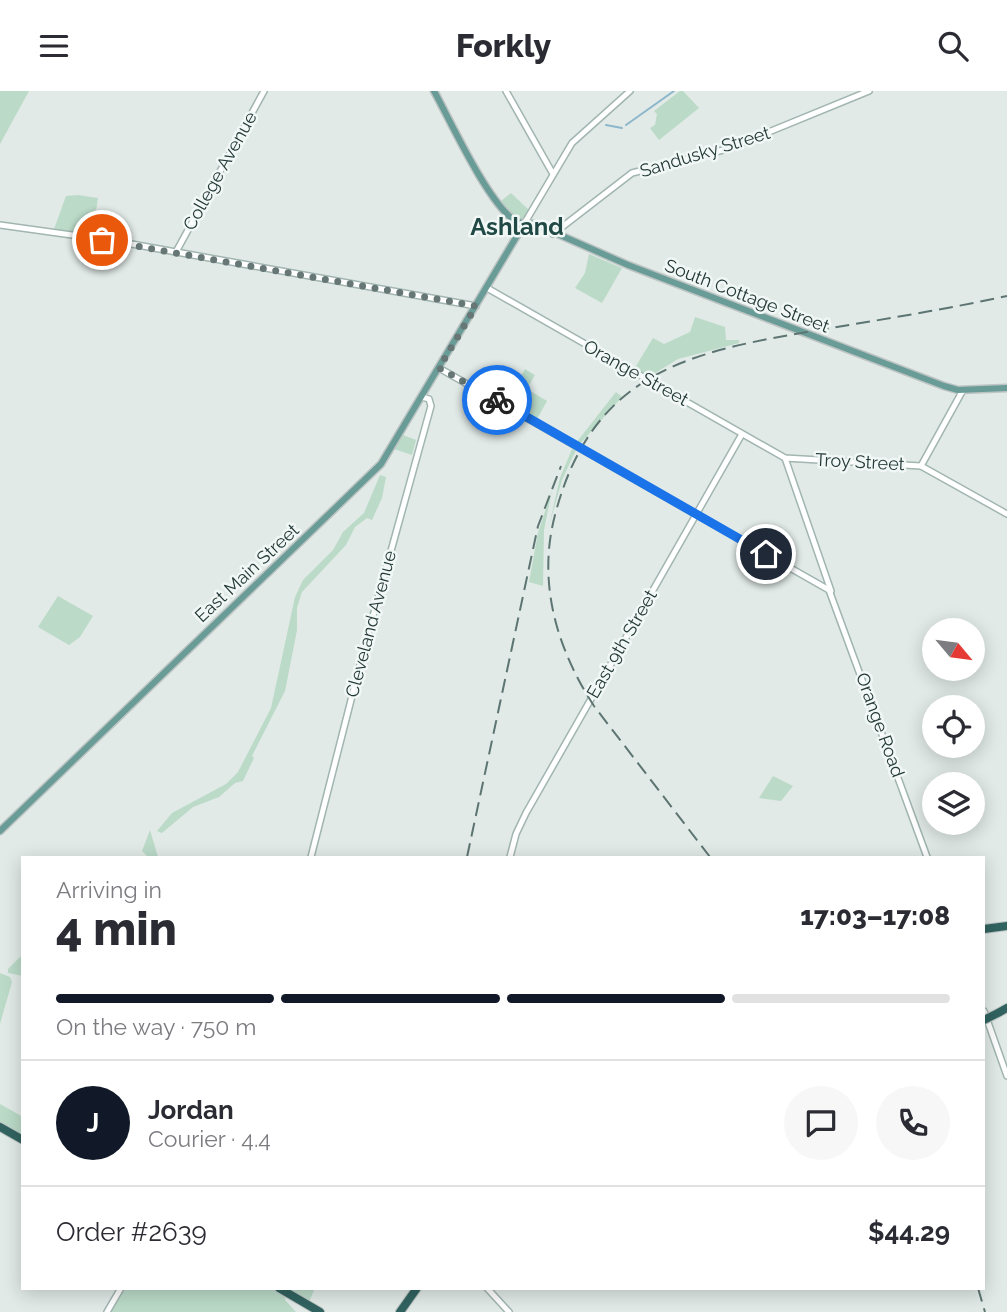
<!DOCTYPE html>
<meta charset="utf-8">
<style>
body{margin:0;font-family:Raleway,sans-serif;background:#f7f7f7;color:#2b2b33;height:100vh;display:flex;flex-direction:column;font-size:26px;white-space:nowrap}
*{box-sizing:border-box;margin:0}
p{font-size:23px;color:#7c7c81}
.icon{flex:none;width:38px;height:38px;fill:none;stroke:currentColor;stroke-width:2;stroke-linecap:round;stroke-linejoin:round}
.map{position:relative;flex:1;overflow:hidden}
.side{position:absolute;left:21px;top:765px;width:964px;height:434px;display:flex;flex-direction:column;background:#fff;border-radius:0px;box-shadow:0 4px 18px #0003}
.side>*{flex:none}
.needle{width:46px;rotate:119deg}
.fabs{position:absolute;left:922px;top:527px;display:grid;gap:14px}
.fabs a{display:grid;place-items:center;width:63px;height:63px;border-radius:50%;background:#fff;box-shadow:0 4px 18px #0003;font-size:35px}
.pin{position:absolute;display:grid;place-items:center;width:60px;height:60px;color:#fff;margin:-30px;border:4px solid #fff;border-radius:50%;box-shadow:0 2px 7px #0007}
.courier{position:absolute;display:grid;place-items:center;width:70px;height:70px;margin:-35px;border:5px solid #1a73e8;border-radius:50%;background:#fff;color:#222;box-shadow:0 2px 9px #0007}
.head em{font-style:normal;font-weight:800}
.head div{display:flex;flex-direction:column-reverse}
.head{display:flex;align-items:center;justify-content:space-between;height:119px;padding:0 35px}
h1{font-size:46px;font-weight:800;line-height:52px}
.bar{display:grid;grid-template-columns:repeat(4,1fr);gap:10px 7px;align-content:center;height:84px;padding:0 35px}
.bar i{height:9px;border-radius:5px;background:#e1e1e2}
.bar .current{background:#111827}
.bar p{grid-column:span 4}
.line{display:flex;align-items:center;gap:18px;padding:0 35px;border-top:2px solid #e1e1e2}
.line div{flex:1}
.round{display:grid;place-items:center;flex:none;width:74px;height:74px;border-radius:37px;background:#f7f7f7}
header{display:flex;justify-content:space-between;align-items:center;height:91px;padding:0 35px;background:#fff;font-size:32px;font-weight:800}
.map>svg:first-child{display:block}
</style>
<header><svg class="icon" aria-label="menu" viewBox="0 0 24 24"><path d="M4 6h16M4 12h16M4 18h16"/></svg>Forkly<svg class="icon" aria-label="search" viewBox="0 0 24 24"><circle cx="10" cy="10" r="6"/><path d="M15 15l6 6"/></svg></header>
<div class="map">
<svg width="1007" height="1221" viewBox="0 0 1007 1221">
<rect width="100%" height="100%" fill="#e1eae7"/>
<!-- green -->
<g fill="#bbdac8">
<path d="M0,0H29L0,53Z"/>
<path d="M680,0H683L699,17L659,49L650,37L655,34L657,23L654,20Z"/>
<path d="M511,102L531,121L526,130L511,123L501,110Z"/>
<path d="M78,104L98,107L92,146L53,141L66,105Z"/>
<path d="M589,163L622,177L602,212L575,197L585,182Z"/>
<path d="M695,226L725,236L726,249H739V252L678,268L647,287L633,280L653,247L664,253L690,241Z"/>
<path d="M525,278L535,284L527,298L547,310L536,330L505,312Z"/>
<path d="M616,301L622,306L579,354L576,352Z"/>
<path d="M403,344L416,349L412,364L394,358Z"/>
<path d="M572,358L576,359L562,389L549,435L560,387Z"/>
<path d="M380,384L386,386L382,407L372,429L367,427L355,436L346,454L302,501L297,517V539L285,600L252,665L254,667L243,690L235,692L219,706L193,716L162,742L157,740L172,722L226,693L238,681L271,617L295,506L303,489L333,459L343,441L364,422Z"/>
<path d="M552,399L544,439L543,495L529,491L538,442Z"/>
<path d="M58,505L93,525L80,546L69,554L38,536Z"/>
<path d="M773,685L793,695L781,710L759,707Z"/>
<path d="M150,739L158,766H148L142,760Z"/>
<path d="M23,863V885L8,882V878Z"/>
<path d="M0,882L10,886L12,891L0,933Z"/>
<path d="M0,1013L23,1026V1048L0,1035Z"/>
<path d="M123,1197H277L286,1202L285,1209L296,1221H109Z"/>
<path d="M280,1197H315L308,1213Z"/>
</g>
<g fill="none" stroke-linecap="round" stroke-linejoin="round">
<!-- stream -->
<g stroke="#8db7cb" stroke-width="2">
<path d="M606,34L622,37"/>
<path d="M626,34L674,0"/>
</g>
<defs>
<g id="secondary">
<path d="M506,0L553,83"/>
<path d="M524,133L572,52L630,0"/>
<path d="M0,134L115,150L476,215"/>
<path d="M553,143L632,82L727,58L869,0"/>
<path d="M176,161L264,0"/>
<path d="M487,197L785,367L921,375L1007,423"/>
<path d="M439,277L829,499L927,766"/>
<path d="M785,367L831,500"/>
<path d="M921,375L963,299"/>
<path d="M311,766L365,554L431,315L429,308L422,306"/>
<path d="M510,766L516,743L526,722L742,343"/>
<path d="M984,920L1007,985"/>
<path d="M487,1197L509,1221"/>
<path d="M107,1221L121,1197"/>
</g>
<g id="primary">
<path d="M434,0C451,31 487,110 514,129C521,133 527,132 535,133L628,174L944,295L958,299L1007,297"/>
<path d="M0,740L381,373L524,133"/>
</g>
<g id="highway">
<path d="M984,838L1007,835"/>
<path d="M998,922L1007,917"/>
<path d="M0,1036L23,1049"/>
<path d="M279,1197L320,1221"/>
<path d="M400,1221L417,1197"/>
</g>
</defs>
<!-- secondary casing -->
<use href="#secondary" stroke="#a1b5b1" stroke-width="8"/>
<!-- primary casing -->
<use href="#primary" stroke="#bdc4c3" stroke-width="9"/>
<!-- highway casing -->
<use href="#highway" stroke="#bdc4c3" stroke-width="10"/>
<!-- secondary -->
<use href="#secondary" stroke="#fff" stroke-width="5"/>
<!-- primary -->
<use href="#primary" stroke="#699c97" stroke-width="6"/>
<!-- highway -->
<use href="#highway" stroke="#316360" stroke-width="8"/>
<!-- rail -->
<g stroke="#5d7572" stroke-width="2" stroke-dasharray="14 7" stroke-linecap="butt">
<path d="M467,766L538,435L561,375"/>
<path d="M710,766L594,615C557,558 537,492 555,424C593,278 693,260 825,238C885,228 947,218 1007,205"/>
<path d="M978,1197L985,1221"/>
</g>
<defs>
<path id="highway-bridge" d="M984,929L998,922"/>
</defs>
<!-- highway-bridge casing -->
<use href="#highway-bridge" stroke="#bdc4c3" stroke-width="10" stroke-linecap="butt"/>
<!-- highway-bridge -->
<use href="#highway-bridge" stroke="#316360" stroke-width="8"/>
</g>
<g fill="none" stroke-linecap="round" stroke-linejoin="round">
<!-- done -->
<path stroke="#667775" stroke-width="7" stroke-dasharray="0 12.6" d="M102,149L476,215L439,277L497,309"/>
<!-- route -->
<path stroke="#1a73e8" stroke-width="9" d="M497,309L766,463"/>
</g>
<g text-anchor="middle" stroke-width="5" stroke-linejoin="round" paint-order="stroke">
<!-- street labels -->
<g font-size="18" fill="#233937" stroke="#f1f7f5">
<text transform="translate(705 61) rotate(-17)" y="6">Sandusky Street</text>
<text transform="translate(220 80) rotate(-61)" y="6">College Avenue</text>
<text transform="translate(747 205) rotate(21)" y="6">South Cottage Street</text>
<text transform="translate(636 282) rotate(29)" y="6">Orange Street</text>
<text transform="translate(860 371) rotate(3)" y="6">Troy Street</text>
<text transform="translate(247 482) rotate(-43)" y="6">East Main Street</text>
<text transform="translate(371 533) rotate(-75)" y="6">Cleveland Avenue</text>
<text transform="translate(622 553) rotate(-60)" y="6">East 9th Street</text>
<text transform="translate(880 634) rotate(70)" y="6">Orange Road</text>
</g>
<!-- district labels -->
<g font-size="24" font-weight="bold" fill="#204946" stroke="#f1f7f5">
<text x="517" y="144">Ashland</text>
</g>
</g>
</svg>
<div class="fabs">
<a><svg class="needle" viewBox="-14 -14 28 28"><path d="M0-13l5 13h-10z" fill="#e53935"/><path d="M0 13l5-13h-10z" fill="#7c7c81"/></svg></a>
<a><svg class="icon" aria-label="locate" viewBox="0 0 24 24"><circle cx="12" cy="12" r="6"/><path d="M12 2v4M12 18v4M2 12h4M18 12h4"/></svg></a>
<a><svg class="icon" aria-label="layers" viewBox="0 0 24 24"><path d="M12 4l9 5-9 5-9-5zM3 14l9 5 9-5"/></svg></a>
</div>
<div class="pin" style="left:102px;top:149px;background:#ea580c"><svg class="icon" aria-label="bag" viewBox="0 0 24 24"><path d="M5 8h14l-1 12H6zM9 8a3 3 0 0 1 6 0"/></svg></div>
<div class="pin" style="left:766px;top:463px;background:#1f2937"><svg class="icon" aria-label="home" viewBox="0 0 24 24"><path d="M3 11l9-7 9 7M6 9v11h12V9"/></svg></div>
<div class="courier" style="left:497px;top:309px"><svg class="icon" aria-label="bike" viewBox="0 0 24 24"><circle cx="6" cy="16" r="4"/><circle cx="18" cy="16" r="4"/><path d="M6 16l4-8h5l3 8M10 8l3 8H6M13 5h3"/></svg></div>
<section class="side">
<div class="head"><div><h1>4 min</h1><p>Arriving in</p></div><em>17:03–17:08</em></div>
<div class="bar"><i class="current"></i><i class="current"></i><i class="current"></i><i></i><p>On the way · 750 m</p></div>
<div class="line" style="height:126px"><b class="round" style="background:#111827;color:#fff">J</b><div><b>Jordan</b><p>Courier · 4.4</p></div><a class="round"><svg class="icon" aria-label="chat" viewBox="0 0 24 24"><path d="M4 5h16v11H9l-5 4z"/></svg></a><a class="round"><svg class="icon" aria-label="phone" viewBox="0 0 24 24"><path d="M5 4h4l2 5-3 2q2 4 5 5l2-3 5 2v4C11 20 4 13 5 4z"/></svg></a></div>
<div class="line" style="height:91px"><div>Order #2639</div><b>$44.29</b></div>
</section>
</div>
